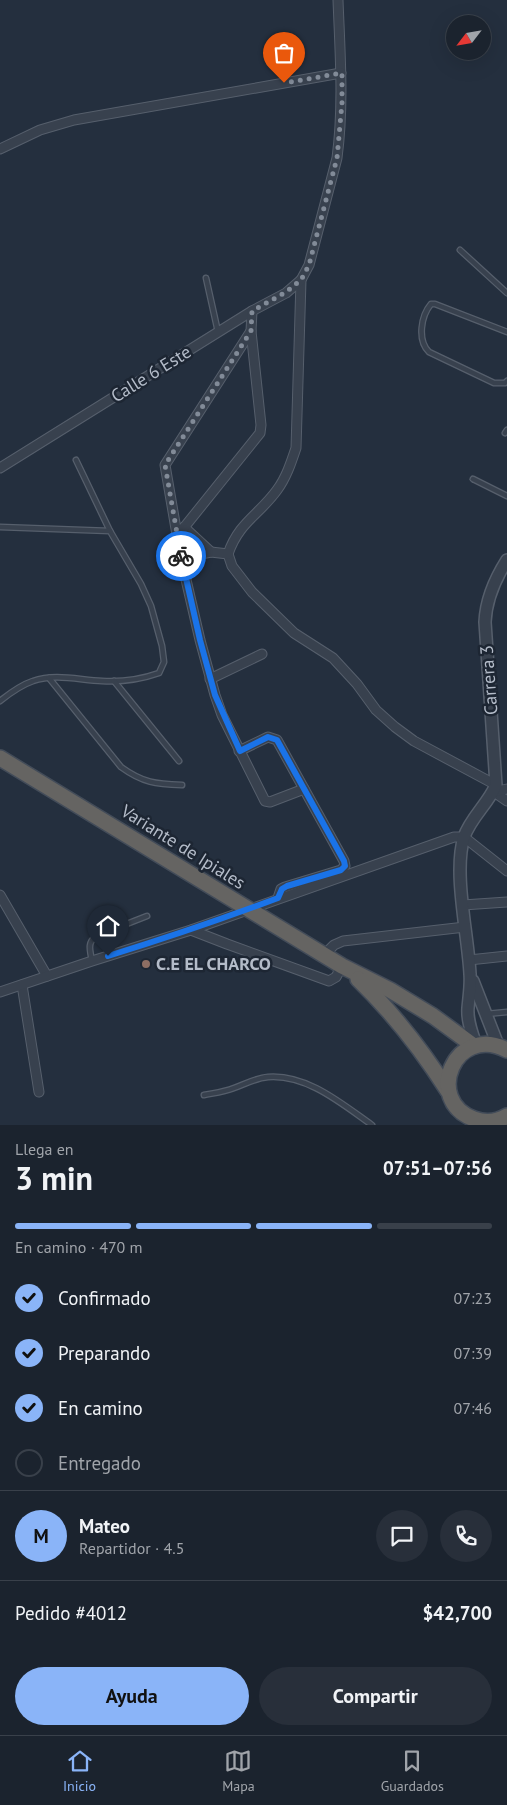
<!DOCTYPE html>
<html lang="es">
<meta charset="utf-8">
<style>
body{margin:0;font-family:"PT Sans",sans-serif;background:#282f3a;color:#f1f3f6;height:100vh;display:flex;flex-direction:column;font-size:19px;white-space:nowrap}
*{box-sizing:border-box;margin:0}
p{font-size:16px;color:#a0a4aa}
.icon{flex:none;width:28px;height:28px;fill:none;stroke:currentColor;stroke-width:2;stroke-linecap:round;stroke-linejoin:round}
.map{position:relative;height:1125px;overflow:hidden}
.sheet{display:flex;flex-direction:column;background:#1b232e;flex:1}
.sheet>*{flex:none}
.needle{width:32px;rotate:239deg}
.buttons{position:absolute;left:446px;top:15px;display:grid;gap:10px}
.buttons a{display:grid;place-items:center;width:45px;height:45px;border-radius:50%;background:#1b232e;box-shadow:0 5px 20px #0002,0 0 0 1px #39404a;font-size:25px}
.pin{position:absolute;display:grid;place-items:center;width:42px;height:42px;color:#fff;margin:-51px -21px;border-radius:50% 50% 50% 0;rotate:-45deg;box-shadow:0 0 5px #0007}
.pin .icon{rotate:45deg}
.courier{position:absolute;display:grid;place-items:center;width:50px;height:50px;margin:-25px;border:4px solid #1a73e8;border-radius:50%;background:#fff;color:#222;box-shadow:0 1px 6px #0007}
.headline em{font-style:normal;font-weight:700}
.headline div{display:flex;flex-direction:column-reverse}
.headline{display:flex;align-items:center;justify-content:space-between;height:85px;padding:0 15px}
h1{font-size:32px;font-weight:700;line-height:38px}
.bar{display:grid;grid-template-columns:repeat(4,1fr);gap:8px 5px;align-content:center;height:60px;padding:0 15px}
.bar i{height:6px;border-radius:4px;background:#39404a}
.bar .current{background:#8ab4f8}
.bar p{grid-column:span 4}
.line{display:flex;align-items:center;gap:12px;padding:0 15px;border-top:1px solid #39404a}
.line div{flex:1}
.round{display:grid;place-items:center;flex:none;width:52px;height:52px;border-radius:26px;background:#282f3a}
ol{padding:0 15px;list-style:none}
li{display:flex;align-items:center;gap:15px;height:55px}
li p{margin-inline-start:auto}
li .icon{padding:5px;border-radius:50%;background:#8ab4f8;color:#111;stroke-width:4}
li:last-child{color:#a0a4aa}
li i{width:28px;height:28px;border:2px solid #39404a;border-radius:50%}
.primary-button{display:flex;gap:10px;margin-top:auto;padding:10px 15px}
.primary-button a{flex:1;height:58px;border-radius:30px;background:#8ab4f8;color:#111;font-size:20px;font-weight:700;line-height:58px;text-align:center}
.primary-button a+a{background:#282f3a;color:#f1f3f6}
.menu{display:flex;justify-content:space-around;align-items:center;height:70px;border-top:1px solid #39404a;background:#1b232e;font-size:14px;color:#a0a4aa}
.menu a{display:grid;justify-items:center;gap:2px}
.menu .current{color:#8ab4f8}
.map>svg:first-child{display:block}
</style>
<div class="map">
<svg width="507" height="1125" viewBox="0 0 507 1125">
<rect width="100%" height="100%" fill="#242f3e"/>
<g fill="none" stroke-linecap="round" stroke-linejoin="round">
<defs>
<g id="service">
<path d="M460,250L507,293"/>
<path d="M206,278L218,332"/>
<path d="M507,332L435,304H431C421,316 417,340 429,352L494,383H505L507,381"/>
<path d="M505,433L507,430"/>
<path d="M76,460L110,531"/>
<path d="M473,479L507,496"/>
<path d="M0,527L110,531L141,584L151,606L162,646L164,662L159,673C142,679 120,682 102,681C79,680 55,673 33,681C21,685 10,693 0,701"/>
<path d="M49,678L121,767C143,783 156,784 182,785"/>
<path d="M114,681L179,761"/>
<path d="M92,961C90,950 87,943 96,936L147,916"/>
<path d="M486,1014L507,1012"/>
<path d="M204,1095C214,1093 224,1092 234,1088C245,1084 256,1078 268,1077C307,1074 342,1104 372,1125"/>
</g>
<g id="minor">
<path d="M338,0C340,53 344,105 337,158L309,265L301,280L296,448C291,463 286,478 277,490C259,515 239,522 228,554L232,566L252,592L294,633L333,658L357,684L376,710L395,727L414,741L496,785"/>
<path d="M0,149L40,130L74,120L341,73"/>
<path d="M251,331L165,465L181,558L200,640L215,695L222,715L265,801L270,802L304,789"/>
<path d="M0,468L252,311L286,293L301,280"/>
<path d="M184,527L211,552"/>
<path d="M178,535L260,433L261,425L251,331L252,311"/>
<path d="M181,558L211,552L228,554"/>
<path d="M210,679L262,654"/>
<path d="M239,751L268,737L277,740L344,861L345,866L341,870L285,887L281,889L278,898"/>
<path d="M494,792L507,801"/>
<path d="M494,792L507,789"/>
<path d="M0,895L47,976"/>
<path d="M463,905L507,902"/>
<path d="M191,930L227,944L329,981L336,977L342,966"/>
<path d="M324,955L334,945L343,941L465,927"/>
<path d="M469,960L507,956"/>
<path d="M22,985L39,1092"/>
<path d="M0,992L92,961L191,930L454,837H464L507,871"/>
</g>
<g id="tertiary">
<path d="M473,981L498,1045"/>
<path d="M476,1045C472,1033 467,1021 468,1008C469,996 471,985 470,974C468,934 453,873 464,837C471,817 488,804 496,785L485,622C486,599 495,579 507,560"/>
</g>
<g id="trunk">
<path d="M0,758L342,966L390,990L433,1016L474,1046"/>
<path d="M358,979C393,1013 422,1050 448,1091"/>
<path d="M507,1050C455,1023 423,1100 474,1119C485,1123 497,1122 507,1116"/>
</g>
</defs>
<!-- service casing -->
<use href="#service" stroke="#565f6c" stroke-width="7"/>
<!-- minor casing -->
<use href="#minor" stroke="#565f6c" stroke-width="11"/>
<!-- tertiary casing -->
<use href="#tertiary" stroke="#565f6c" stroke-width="14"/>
<!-- trunk casing -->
<use href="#trunk" stroke="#434c59" stroke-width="18"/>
<!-- service -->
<use href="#service" stroke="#38414e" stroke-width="4.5"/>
<!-- minor -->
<use href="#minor" stroke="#38414e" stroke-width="9"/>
<!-- tertiary -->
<use href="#tertiary" stroke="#38414e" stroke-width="11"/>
<!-- trunk -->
<use href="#trunk" stroke="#656462" stroke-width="15"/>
</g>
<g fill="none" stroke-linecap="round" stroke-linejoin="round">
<!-- done -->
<path stroke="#828b98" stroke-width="5" stroke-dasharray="0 9" d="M181,556L165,465L251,331L252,311L286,292L301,280L309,265L337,158L342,103V73L284,83"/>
<!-- route -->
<path stroke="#1a73e8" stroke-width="6" d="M108,956C166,938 222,919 278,898L282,889L287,886L341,870L345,866L344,861L277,740L268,737L240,751L215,695L200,640L181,556"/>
</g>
<!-- markers -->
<circle fill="#8d6e63" stroke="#1d2633" stroke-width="2" cx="146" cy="964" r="5"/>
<g text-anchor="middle" stroke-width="5" stroke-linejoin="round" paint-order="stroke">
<!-- street labels -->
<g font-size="18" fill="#b4bcc9" stroke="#1d2633">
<text transform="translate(151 374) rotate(-32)" y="6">Calle 6 Este</text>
<text transform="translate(489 680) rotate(-94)" y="6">Carrera 3</text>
<text transform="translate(183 847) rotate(32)" y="6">Variante de Ipiales</text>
</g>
<!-- poi labels -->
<g font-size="18" font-weight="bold" fill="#b4bcc9" stroke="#1d2633" text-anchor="start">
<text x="156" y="970">C.E EL CHARCO</text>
</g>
</g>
</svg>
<div class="buttons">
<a><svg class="needle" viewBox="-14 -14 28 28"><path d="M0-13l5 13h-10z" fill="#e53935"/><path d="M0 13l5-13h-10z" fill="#a0a4aa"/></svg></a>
</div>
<div class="pin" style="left:284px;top:83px;background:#ea580c"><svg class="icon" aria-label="bag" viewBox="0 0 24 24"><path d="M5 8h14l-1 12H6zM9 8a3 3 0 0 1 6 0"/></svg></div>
<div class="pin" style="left:108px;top:956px;background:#1f2937"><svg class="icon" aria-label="home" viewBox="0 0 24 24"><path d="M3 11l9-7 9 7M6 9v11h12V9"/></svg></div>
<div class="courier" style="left:181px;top:556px"><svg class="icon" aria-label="bike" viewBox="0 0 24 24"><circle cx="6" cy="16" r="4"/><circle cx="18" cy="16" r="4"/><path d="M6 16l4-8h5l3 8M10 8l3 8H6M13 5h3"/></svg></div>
</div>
<section class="sheet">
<div class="headline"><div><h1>3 min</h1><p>Llega en</p></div><em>07:51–07:56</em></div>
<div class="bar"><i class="current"></i><i class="current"></i><i class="current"></i><i></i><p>En camino · 470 m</p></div>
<ol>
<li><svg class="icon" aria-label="check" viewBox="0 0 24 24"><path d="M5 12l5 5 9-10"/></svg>Confirmado<p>07:23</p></li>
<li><svg class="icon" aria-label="check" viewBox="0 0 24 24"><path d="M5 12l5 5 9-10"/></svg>Preparando<p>07:39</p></li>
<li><svg class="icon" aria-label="check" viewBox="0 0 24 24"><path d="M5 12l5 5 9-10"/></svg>En camino<p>07:46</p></li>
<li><i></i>Entregado</li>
</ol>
<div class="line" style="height:90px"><b class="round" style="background:#8ab4f8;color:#111">M</b><div><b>Mateo</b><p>Repartidor · 4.5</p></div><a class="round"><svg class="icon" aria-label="chat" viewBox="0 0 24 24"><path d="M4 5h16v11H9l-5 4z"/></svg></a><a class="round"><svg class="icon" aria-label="phone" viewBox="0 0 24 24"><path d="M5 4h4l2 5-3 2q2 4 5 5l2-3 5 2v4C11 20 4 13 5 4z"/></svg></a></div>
<div class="line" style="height:65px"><div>Pedido #4012</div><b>$42,700</b></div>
<div class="primary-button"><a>Ayuda</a><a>Compartir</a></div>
</section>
<nav class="menu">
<a class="current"><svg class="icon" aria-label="home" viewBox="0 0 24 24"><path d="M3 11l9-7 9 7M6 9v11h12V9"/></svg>Inicio</a>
<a><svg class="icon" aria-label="map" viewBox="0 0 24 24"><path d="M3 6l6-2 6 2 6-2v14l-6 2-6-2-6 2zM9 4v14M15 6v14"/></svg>Mapa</a>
<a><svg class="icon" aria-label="saved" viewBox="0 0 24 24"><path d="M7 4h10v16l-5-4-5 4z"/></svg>Guardados</a>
</nav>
